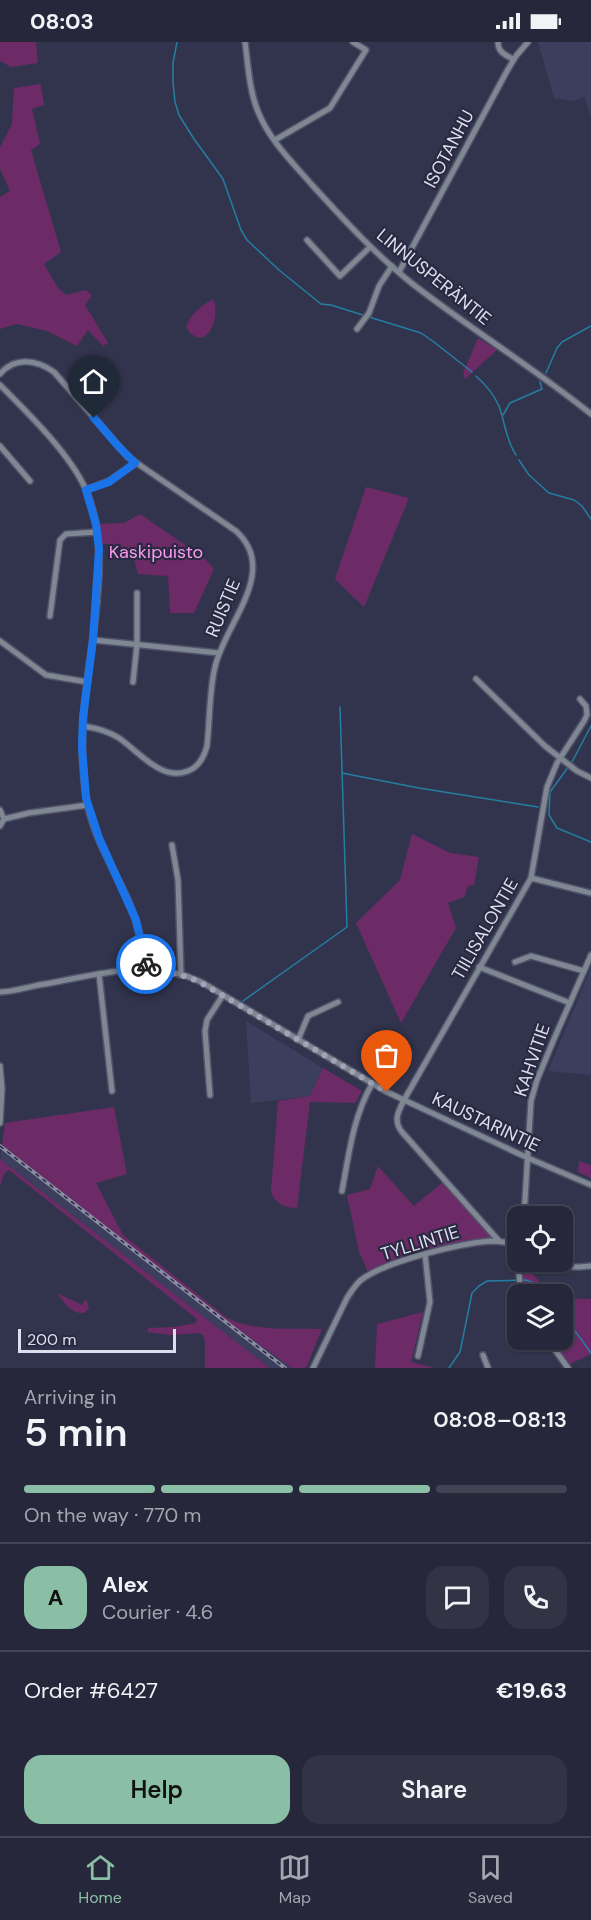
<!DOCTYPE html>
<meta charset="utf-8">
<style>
body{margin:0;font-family:"DM Sans",sans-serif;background:#323345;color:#f1f3f6;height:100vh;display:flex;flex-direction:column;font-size:22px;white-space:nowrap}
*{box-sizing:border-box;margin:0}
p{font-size:20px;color:#a4a5af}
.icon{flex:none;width:33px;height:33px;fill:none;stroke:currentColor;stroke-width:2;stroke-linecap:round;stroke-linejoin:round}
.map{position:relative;height:1326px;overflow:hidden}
.side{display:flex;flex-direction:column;background:#26273a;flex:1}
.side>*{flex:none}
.fabs{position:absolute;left:507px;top:1164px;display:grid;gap:12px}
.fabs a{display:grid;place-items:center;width:66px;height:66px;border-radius:12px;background:#26273a;box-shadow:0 2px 4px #0004,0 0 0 2px #424454;font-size:30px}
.scale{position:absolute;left:18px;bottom:15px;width:158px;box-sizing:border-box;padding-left:6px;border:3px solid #dddfef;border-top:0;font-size:16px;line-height:21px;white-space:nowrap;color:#dddfef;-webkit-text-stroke:4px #292a42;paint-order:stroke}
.pin{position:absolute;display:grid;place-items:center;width:51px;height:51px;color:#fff;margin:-62px -26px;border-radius:50% 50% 50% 0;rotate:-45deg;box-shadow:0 0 6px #0007}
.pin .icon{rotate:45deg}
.courier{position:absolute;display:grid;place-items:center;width:60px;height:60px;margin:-30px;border:4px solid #1a73e8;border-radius:50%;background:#fff;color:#222;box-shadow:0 2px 8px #0007}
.headline em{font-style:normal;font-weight:600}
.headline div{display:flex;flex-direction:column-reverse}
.headline{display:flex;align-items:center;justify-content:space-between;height:102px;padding:0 24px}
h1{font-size:39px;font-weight:600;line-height:45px}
.bar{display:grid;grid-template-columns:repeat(4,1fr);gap:9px 6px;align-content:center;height:72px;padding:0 24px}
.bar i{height:8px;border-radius:4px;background:#424454}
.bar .active{background:#8abfa5}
.bar p{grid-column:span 4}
.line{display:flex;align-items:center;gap:15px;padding:0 24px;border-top:2px solid #424454}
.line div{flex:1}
.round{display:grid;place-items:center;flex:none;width:63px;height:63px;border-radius:18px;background:#323345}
.primary-button{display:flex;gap:12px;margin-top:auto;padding:12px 24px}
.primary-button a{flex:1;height:69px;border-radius:18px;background:#8abfa5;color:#111;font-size:24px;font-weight:600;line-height:69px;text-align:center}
.primary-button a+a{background:#323345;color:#f1f3f6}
.status{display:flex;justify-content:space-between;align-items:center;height:42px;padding:0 30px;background:#26273a;direction:ltr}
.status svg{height:16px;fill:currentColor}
.tab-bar{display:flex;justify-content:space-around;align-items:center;height:84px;border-top:2px solid #424454;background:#26273a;font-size:16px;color:#a4a5af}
.tab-bar a{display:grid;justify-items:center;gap:3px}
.tab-bar .active{color:#8abfa5}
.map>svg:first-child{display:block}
</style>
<div class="status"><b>08:03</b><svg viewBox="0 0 49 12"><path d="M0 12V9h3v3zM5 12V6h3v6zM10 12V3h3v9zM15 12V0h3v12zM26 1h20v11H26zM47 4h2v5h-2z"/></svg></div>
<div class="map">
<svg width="591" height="1326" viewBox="0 0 591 1326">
<rect width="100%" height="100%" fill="#32344d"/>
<!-- built -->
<g fill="#3c3e5d">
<path d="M538,0H591V76L585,55L572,59L554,56Z"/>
<path d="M591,926V1033L548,1029Z"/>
<path d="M246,979L323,1026L310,1054L251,1061Z"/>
<path d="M2,1103L223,1276L292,1326H270L0,1117Z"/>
</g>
<!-- green -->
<g fill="#6c2b66">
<path d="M0,0H36L38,21L11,25L0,19Z"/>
<path d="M41,42L44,63L32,67L40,102L31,108L61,210L44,222L58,246L66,253L86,248L92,253L85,263L108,301L103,304L88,288L77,304L47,289L17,282L0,287V155L10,149L0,127V105L12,82L14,46Z"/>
<path d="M213,257C222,277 204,314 186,285C191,271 201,264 213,257Z"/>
<path d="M478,296L497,308L465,337L463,331Z"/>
<path d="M366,445L409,456L364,565L335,537Z"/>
<path d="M140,472L204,516L214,527L194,571H170L168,534L138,532L134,517L112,502H99L96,482L124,481Z"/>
<path d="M412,792L450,811L479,815L474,843L468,844L464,855L448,861L456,886L401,981L356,881L400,838Z"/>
<path d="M323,1026L362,1049L355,1061L310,1060L297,1166C285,1166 275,1162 271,1150L278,1059L310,1054Z"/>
<path d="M114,1065L127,1132L96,1141L123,1193L227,1276C256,1290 291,1286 322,1287L306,1326H292L223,1276L2,1103L5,1081Z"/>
<path d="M0,1117L270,1326H205V1300L203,1293L198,1291L170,1293L147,1290L148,1286L174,1285L196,1281L197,1277L9,1128L4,1132L0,1144Z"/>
<path d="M579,1119L591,1123V1136L578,1130Z"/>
<path d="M378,1124L414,1164L443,1140L492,1196L413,1210L368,1230L359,1210L347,1153L370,1147Z"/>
<path d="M518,1229H530L550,1252H524Z"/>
<path d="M57,1251L82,1263L86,1257L89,1266L85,1271C71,1272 65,1262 57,1251Z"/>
<path d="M563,1256L591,1257V1312L566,1324L549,1298H562Z"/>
<path d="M423,1270L411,1320L435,1326H375L377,1282Z"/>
</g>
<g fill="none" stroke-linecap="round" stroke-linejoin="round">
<!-- stream -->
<g stroke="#247ea2" stroke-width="1.5">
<path d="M177,0L173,21V41L175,60L179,73L194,97L223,137L241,188L247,198L279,228L321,262L331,263L366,274"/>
<path d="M369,275L421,291L434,300L472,330"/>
<path d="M546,331L557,306L562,300L591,284"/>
<path d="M476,334C485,342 494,353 499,364C505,381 506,398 516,413"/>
<path d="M503,373L510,361L542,347L540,340"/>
<path d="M519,418L529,433L549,451L574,458L582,464L591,477"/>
<path d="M572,720L591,684"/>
<path d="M569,724L550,750L549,773L557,786L591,800"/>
<path d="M342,731L419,746L538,765"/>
<path d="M243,959L347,885L340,665"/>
<path d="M562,1271L591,1311"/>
<path d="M449,1326L460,1310L472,1251L479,1244L487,1239L526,1238L534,1241L547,1252"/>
</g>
<defs>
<g id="minor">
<path d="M245,0C248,22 249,46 257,67C268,97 293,121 313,144C345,179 377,214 414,243C472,288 534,326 591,372"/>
<path d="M498,0C498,10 505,13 513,17"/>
<path d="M275,98L330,66L366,8L353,0"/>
<path d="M307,198L340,234L370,205"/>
<path d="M399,230L507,29L516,14L528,0"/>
<path d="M357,287L369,271L379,244L392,224"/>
<path d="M0,332C15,314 37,318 54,330L128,415L236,489C280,529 225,581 215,625C209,650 210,678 207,704C204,715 199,725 188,729C162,740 138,709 119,696C108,689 96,686 83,684"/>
<path d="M0,343C28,371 70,412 86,448C111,506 94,580 87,641C82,678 80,716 86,754C91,791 113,825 128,858C138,881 143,904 147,928"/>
<path d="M0,404L30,439"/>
<path d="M86,448L109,439L136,421"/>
<path d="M50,574L60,498L66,492L97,490"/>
<path d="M93,598L219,611"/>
<path d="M0,599L46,633L87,640"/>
<path d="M476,637L545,704L577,729L591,736"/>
<path d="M133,640L137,602V551"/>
<path d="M0,768L4,777"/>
<path d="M0,784L4,777L29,771L88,763"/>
<path d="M172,803L178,838L181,933"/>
<path d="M531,836L591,851"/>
<path d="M515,920L531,914L584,929"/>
<path d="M479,925L570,961"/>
<path d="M99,932L112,1049"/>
<path d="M0,950C15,950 30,944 45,942C95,933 150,916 199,939C207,943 215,948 223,953L387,1050L528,1116L591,1143"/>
<path d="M298,998L308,974L338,960"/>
<path d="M0,1024L2,1047L0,1081"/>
<path d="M210,1053L205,989L207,978L223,953"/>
<path d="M342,1149C349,1112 353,1075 372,1042"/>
<path d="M524,1174L531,1059L537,1038L554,997L591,913"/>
<path d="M499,1199L402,1090C393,1079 398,1070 404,1058L531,836L547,745L557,721L584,679L587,673L586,664L580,657"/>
<path d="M518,1220L520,1243L524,1252"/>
<path d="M518,1222L579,1225L591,1224"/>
<path d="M548,1298L568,1326"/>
<path d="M483,1313L488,1326"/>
<path d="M418,1314L430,1260L425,1212"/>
<path d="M313,1326L347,1256C351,1250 355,1243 361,1238C386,1219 458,1202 490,1199C499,1199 508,1201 518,1201"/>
</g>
</defs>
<!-- minor casing -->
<use href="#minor" stroke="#51536a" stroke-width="8"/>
<!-- minor -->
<use href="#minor" stroke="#7f8792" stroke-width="5"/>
<defs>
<path id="rail" d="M0,1104L285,1326"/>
</defs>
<!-- rail casing -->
<use href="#rail" stroke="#8a8ca1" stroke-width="4"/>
<!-- rail -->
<use href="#rail" stroke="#292a42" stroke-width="1.5" stroke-dasharray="4.5" stroke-linecap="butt"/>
</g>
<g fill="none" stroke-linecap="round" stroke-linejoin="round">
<!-- done -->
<path stroke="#a1a3b6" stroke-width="6" stroke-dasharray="0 10.8" d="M146,922L147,928L181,933L198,939L387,1050"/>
<!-- route -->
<path stroke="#1a73e8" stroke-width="8" d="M94,376L118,404L135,421L109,440L86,448L96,482L99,507L93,598L83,675L82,705L86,756L99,796L136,878L146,922"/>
</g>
<g text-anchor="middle" stroke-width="4.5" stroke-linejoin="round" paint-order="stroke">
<!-- street labels -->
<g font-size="18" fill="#dddfef" stroke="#292a42">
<text transform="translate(449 107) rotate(-62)" y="6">ISOTANHU</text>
<text transform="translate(434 235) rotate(39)" y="6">LINNUSPERÄNTIE</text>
<text transform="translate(223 566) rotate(-67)" y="6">RUISTIE</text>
<text transform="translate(485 887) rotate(-60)" y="6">TIILISALONTIE</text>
<text transform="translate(532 1018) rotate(-71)" y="6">KAHVITIE</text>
<text transform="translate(486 1080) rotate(25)" y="6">KAUSTARINTIE</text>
<text transform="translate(420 1201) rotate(-17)" y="6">TYLLINTIE</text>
</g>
<!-- park labels -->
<g font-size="18" fill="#f99aee" stroke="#292a42">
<text x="156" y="516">Kaskipuisto</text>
</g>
</g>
</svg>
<div class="fabs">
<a><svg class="icon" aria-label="locate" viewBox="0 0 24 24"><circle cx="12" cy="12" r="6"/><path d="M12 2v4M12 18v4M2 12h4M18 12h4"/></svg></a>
<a><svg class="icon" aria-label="layers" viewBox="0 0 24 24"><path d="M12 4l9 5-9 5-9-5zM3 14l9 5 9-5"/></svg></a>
</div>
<div class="scale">200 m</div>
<div class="pin" style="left:387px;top:1050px;background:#ea580c"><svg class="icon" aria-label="bag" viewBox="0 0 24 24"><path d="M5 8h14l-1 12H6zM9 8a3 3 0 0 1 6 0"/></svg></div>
<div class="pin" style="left:94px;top:376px;background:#1f2937"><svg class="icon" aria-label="home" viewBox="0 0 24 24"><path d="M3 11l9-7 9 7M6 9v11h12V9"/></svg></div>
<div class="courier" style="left:146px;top:922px"><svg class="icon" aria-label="bike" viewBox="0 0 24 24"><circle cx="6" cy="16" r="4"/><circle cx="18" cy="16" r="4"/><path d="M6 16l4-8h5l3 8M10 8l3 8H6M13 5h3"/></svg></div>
</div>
<section class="side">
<div class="headline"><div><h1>5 min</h1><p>Arriving in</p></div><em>08:08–08:13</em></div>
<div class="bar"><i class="active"></i><i class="active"></i><i class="active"></i><i></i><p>On the way · 770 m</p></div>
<div class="line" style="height:108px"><b class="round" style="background:#8abfa5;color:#111">A</b><div><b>Alex</b><p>Courier · 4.6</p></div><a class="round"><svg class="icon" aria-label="chat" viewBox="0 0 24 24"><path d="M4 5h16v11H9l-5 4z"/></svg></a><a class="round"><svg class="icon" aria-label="phone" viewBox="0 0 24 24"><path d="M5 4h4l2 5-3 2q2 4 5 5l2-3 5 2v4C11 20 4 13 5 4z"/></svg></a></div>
<div class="line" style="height:78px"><div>Order #6427</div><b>€19.63</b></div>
<div class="primary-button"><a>Help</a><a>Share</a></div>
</section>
<nav class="tab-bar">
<a class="active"><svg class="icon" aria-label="home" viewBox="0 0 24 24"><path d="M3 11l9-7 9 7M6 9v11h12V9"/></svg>Home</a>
<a><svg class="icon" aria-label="map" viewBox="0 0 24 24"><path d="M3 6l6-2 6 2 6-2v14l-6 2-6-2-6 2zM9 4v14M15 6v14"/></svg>Map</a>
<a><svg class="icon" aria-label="saved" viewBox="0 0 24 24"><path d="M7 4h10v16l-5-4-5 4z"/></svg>Saved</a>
</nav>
